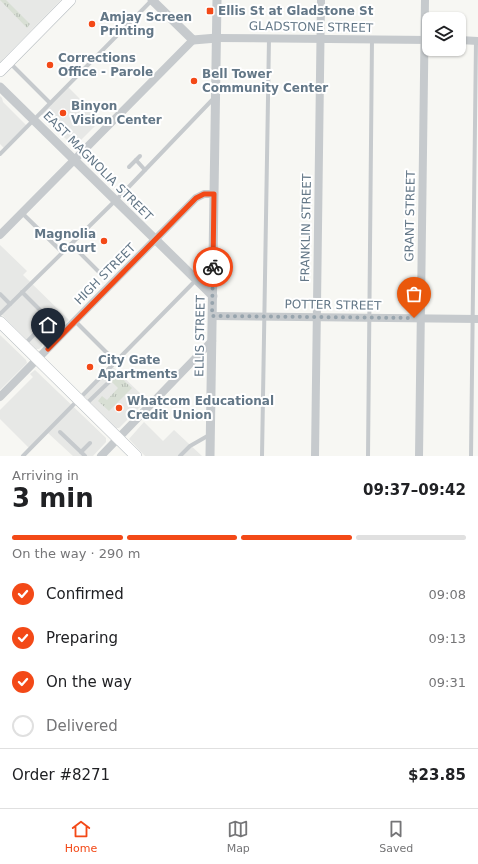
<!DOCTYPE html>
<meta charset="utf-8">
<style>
body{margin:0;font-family:"DejaVu Sans",sans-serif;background:#f2f2f2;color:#202124;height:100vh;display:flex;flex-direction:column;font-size:15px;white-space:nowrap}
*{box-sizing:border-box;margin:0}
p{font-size:13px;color:#757577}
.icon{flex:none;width:22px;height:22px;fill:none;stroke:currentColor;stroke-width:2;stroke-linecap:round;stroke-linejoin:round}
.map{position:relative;height:456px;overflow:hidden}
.panel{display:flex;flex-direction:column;background:#fff;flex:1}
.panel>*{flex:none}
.fabs{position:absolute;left:422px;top:12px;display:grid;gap:8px}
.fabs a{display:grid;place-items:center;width:44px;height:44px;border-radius:8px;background:#fff;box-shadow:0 1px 3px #0004;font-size:20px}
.pin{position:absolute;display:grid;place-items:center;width:34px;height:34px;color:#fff;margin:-41px -17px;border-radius:50% 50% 50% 0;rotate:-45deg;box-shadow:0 0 4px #0007}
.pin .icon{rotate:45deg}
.courier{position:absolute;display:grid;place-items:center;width:40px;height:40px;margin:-20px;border:3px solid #f34917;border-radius:50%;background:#fff;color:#222;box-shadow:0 1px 5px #0007}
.summary em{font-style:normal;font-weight:800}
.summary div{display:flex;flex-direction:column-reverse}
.summary{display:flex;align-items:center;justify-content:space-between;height:68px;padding:0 12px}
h1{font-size:26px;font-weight:800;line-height:30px}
.bar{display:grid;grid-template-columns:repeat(4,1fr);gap:6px 4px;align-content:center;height:48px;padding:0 12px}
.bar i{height:5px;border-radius:3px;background:#e0e0e0}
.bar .active{background:#f34917}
.bar p{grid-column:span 4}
.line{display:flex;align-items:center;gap:10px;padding:0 12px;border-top:1px solid #e0e0e0}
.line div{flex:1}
ol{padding:0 12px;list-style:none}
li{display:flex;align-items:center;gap:12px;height:44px}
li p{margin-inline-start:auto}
li .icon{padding:4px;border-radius:50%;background:#f34917;color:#fff;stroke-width:4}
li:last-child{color:#757577}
li i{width:22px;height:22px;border:2px solid #e0e0e0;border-radius:50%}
.tabs{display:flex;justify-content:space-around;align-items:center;height:56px;border-top:1px solid #e0e0e0;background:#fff;font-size:11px;color:#757577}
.tabs a{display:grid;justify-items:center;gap:2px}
.tabs .active{color:#f34917}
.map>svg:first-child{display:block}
</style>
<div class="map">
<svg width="478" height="456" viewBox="0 0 478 456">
<defs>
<pattern id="grass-tufts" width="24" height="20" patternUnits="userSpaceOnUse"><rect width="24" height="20" fill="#d8dfd4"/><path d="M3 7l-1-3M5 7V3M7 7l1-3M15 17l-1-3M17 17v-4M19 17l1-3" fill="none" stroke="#b3bab2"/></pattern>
</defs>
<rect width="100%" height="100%" fill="#f7f7f3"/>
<!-- built -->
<g fill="#e7e8e6">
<path d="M0,0H61L3,59L2,63L0,65Z"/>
<path d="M68,87L101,120L74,147L41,114Z"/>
<path d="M0,96L2,98L3,102L27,126L5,149L0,144Z"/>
<path d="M0,245L27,271L23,275L69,320L67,322L64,320L42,342V346L39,349H36L0,313Z"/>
<path d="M0,335L26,360L27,363L0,390Z"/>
<path d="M112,366L147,400L119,428H116L83,395Z"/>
<path d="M35,370L106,438V442L93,456H73L48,433L31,450L0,419V410L33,377L30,374Z"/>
<path d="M144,422L163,441L174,430L202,456H145L129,439Z"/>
</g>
<!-- grass -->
<g fill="url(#grass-tufts)">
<path d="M0,0H6L30,24L27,28Z"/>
<path d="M113,370L132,388L109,411L98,401L102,396L107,400L118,388L106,376Z"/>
</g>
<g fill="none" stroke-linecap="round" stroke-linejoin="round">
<defs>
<g id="secondary">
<path d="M0,71L70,0"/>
<path d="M0,322L136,456"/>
</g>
</defs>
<!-- secondary casing -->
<use href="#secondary" stroke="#b6bcc0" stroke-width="12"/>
<!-- service -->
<g stroke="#c6cacd" stroke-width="4">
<path d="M9,62L50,103"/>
<path d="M0,154L152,0"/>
<path d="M136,160L145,170"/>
<path d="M129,167L140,156"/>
<path d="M22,213L62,252"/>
<path d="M71,244L99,272"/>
<path d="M22,292L49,319L24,345"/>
<path d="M0,294L10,304"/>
<path d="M0,314L122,194L214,98"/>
<path d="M75,321L116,362"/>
<path d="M85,405L109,382"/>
<path d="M60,432L81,452"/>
<path d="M23,456L196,280"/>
<path d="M85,456L81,452L90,443"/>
<path d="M180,456L190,446L211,434"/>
<path d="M262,456L269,39"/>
<path d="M368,456L372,39"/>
<path d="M471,456L476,41"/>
</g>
<!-- minor -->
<g stroke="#c6cacd" stroke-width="8">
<path d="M217,38L429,40"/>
<path d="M459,40L478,41"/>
<path d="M0,235L193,40"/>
<path d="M213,316L478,319"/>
<path d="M0,397L196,198L204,194H214"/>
<path d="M101,456L212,341"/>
<path d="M315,456L321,0"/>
<path d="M419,456L425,0"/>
</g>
<!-- tertiary -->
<g stroke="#c6cacd" stroke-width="9">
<path d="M152,0L193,40L217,38"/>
<path d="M0,87L213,296"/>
<path d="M210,456L217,0"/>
</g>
<!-- secondary -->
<use href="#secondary" stroke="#fff" stroke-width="11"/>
</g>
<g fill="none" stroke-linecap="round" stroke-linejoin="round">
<!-- done -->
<path stroke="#97a4ad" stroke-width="4" stroke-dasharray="0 7.2" d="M213,267L212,316L414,318"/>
<!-- route -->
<path stroke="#f34917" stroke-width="5" d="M48,349L196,198L204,194H214L213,267"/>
</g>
<!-- markers -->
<g fill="#f34917" stroke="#fff" stroke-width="1.5">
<rect x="206" y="7" width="8" height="8" rx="2"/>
<circle cx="92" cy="24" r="4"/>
<circle cx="50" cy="65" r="4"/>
<circle cx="194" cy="81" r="4"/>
<circle cx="63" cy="113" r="4"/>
<circle cx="104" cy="241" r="4"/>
<circle cx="90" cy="367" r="4"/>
<circle cx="119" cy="408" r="4"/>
</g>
<g text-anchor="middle" stroke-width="4" stroke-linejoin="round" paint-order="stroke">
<!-- poi labels -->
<g font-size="12" font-weight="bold" fill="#637787" stroke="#fff" text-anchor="start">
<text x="218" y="15">Ellis St at Gladstone St</text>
<text x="100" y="21">Amjay Screen<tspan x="100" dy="14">Printing</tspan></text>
<text x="58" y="62">Corrections<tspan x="58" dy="14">Office - Parole</tspan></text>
<text x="202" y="78">Bell Tower<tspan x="202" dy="14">Community Center</tspan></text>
<text x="71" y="110">Binyon<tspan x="71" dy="14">Vision Center</tspan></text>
<text x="96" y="238" text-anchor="end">Magnolia<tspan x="96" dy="14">Court</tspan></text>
<text x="98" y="364">City Gate<tspan x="98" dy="14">Apartments</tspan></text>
<text x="127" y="405">Whatcom Educational<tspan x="127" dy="14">Credit Union</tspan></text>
</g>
<!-- street labels -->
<g font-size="12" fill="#637787" stroke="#fff">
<text transform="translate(311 27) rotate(1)" y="4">GLADSTONE STREET</text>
<text transform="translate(98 166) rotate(45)" y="4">EAST MAGNOLIA STREET</text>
<text transform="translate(410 216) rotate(-89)" y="4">GRANT STREET</text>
<text transform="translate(306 228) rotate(-89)" y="4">FRANKLIN STREET</text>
<text transform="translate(105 274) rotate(-45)" y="4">HIGH STREET</text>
<text transform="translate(333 305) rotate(1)" y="4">POTTER STREET</text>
<text transform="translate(200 336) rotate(-89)" y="4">ELLIS STREET</text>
</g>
</g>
</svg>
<div class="fabs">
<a><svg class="icon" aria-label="layers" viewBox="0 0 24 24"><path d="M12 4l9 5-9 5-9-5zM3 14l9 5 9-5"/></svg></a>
</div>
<div class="pin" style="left:414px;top:318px;background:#ea580c"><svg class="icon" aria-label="bag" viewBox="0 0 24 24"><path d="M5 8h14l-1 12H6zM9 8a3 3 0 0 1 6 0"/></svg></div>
<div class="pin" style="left:48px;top:349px;background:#1f2937"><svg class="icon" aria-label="home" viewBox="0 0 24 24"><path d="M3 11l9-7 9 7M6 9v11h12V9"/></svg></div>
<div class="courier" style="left:213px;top:267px"><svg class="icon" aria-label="bike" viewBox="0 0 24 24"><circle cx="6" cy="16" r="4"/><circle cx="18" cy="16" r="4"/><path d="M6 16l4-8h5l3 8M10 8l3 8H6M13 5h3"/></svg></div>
</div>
<section class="panel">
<div class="summary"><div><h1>3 min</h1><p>Arriving in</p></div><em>09:37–09:42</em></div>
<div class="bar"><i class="active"></i><i class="active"></i><i class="active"></i><i></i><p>On the way · 290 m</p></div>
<ol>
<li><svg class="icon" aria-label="check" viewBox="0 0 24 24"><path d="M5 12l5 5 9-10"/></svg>Confirmed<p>09:08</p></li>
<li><svg class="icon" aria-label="check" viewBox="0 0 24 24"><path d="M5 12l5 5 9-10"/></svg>Preparing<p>09:13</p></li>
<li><svg class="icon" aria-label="check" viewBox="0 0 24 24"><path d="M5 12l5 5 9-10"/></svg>On the way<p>09:31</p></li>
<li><i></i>Delivered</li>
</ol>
<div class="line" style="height:52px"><div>Order #8271</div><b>$23.85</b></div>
</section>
<nav class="tabs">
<a class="active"><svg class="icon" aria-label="home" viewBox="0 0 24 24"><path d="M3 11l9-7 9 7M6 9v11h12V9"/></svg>Home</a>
<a><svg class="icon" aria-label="map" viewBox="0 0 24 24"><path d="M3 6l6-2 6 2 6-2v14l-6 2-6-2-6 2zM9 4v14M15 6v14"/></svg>Map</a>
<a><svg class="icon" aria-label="saved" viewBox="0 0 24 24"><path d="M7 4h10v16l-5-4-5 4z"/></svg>Saved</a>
</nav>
